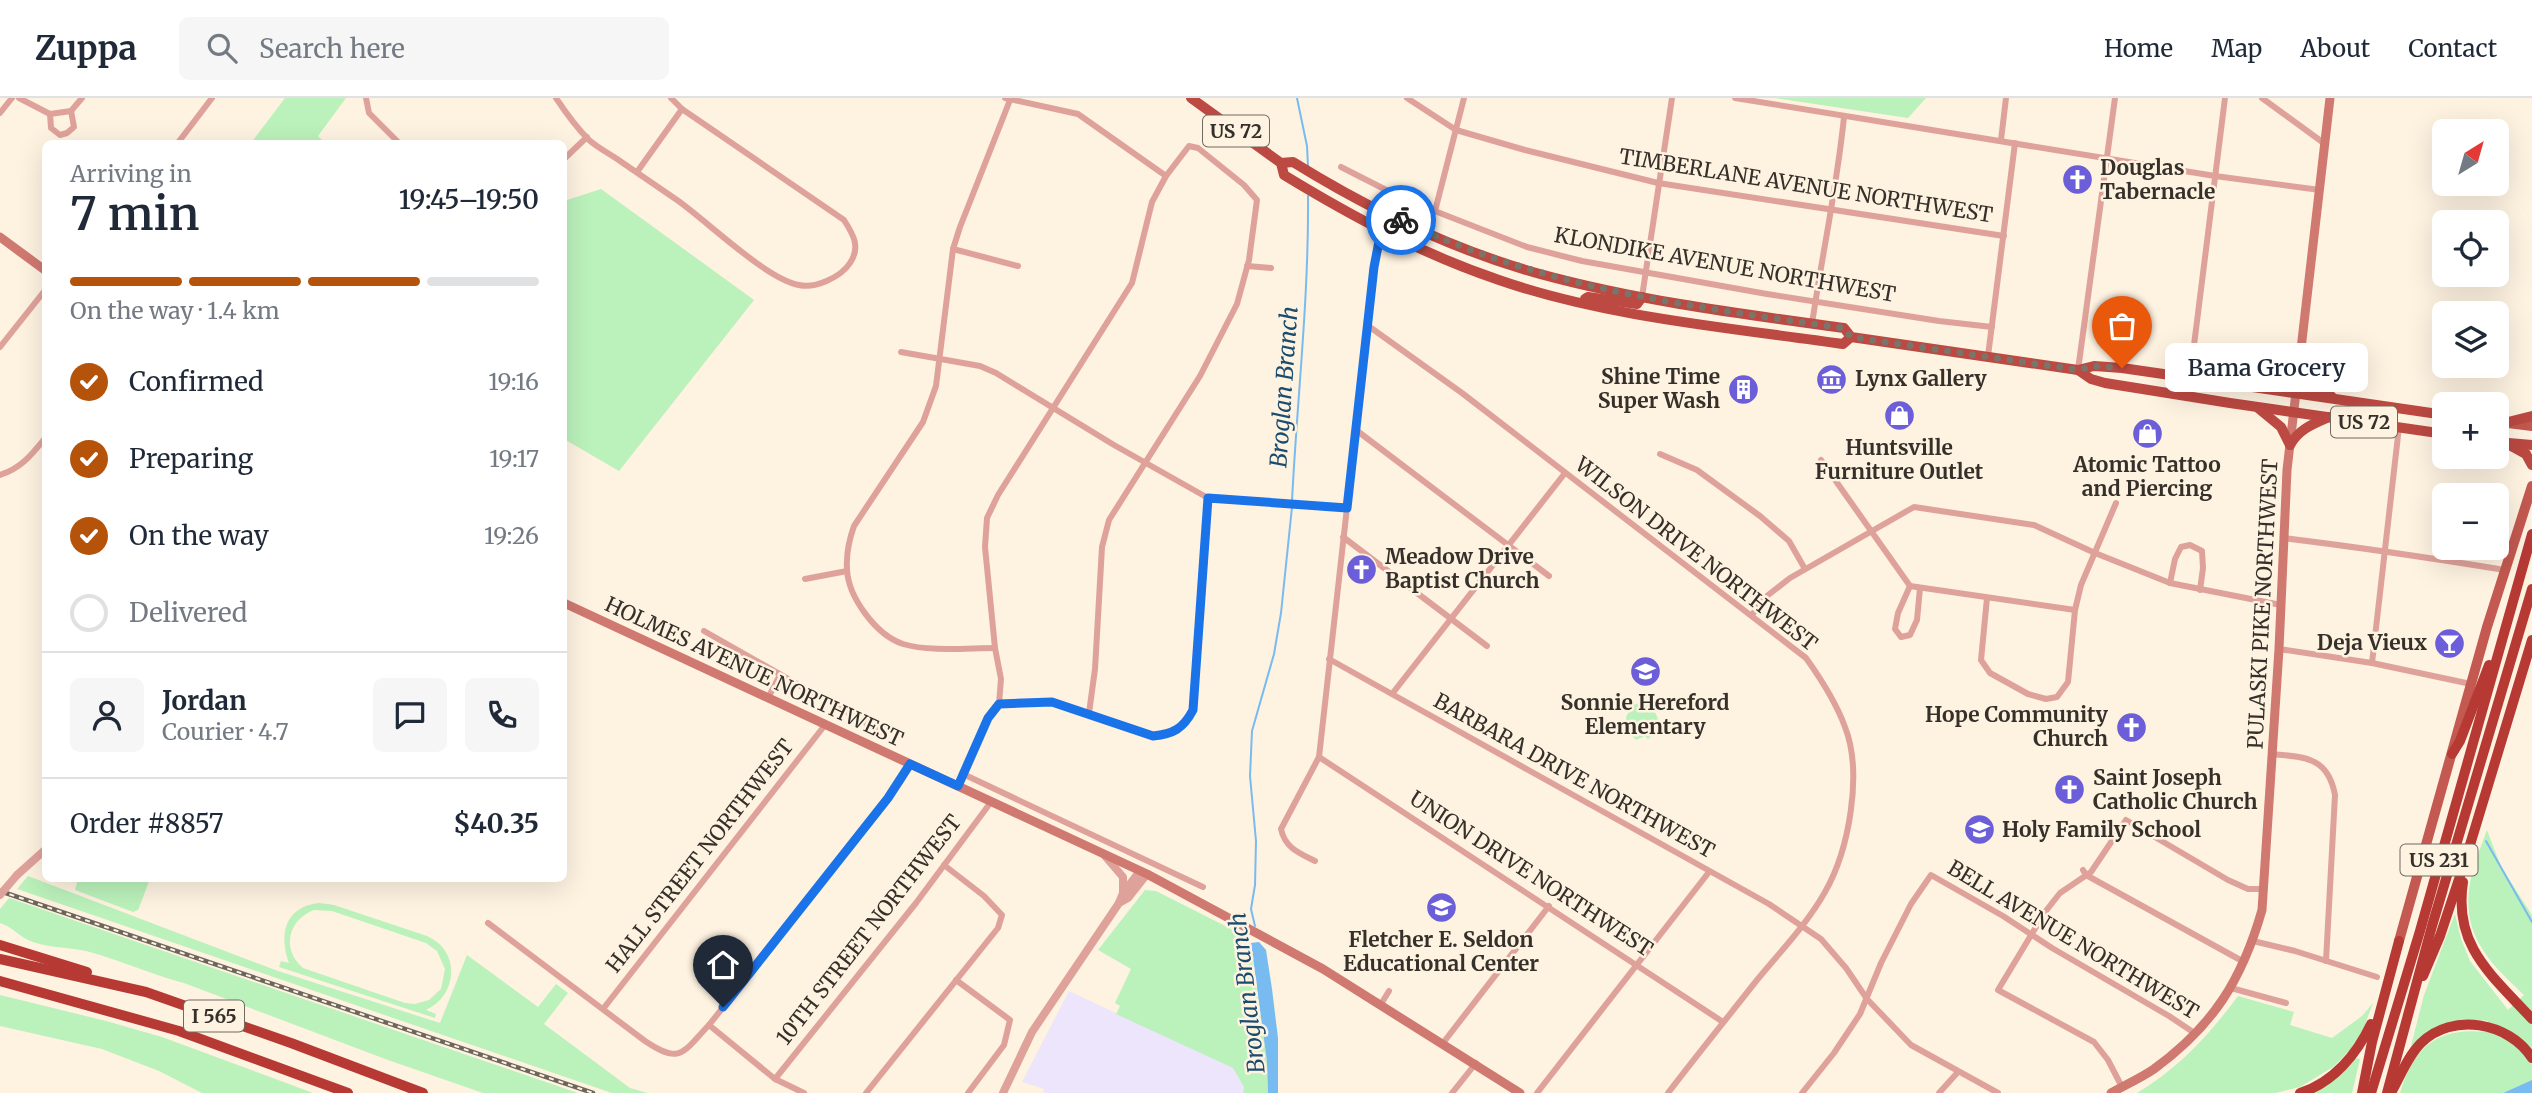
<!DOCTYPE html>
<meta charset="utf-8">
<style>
body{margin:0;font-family:Merriweather,serif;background:#f6f6f7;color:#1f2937;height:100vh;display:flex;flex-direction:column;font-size:26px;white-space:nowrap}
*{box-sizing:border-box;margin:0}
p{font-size:23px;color:#747a83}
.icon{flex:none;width:38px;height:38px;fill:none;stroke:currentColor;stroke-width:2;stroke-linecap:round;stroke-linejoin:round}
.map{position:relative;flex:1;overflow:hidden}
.details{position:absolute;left:42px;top:42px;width:525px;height:742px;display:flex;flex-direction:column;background:#fff;border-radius:10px;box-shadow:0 7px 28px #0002}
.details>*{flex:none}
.needle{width:46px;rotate:37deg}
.controls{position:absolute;left:2432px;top:21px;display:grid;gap:14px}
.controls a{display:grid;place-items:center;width:77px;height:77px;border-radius:10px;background:#fff;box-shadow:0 7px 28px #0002;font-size:35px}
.pin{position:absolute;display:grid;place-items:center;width:60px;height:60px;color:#fff;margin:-72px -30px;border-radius:50% 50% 50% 0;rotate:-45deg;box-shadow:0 0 7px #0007}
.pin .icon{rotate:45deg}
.courier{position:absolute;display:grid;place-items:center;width:70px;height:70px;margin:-35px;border:5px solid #1a73e8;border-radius:50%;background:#fff;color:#222;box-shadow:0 2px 9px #0007}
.bubble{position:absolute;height:49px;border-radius:10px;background:#fff;box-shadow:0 7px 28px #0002;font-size:23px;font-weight:600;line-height:49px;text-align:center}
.headline em{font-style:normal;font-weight:600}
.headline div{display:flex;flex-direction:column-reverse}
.headline{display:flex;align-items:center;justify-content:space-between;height:119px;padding:0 28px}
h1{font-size:46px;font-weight:600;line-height:52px}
.bar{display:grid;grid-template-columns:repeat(4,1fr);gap:10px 7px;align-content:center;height:84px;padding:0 28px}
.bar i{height:9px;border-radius:5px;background:#e0e1e3}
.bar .on{background:#b45309}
.bar p{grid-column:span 4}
.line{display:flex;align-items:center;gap:18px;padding:0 28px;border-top:2px solid #e0e1e3}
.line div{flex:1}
.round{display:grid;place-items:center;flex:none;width:74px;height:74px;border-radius:10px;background:#f6f6f7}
ol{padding:0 28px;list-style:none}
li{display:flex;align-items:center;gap:21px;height:77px}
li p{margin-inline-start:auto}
li .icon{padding:7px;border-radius:50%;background:#b45309;color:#fff;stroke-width:4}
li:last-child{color:#747a83}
li i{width:38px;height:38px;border:4px solid #e0e1e3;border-radius:50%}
header{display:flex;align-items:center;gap:42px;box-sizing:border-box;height:98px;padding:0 35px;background:#fff;border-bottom:2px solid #e0e1e3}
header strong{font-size:33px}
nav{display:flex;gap:38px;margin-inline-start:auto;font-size:24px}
.search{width:490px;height:63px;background:#f6f6f7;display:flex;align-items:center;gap:18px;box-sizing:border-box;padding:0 24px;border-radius:10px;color:#747a83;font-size:26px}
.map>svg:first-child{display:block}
</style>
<header>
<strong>Zuppa</strong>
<div class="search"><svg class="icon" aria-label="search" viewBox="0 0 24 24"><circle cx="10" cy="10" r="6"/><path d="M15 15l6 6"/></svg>Search here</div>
<nav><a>Home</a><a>Map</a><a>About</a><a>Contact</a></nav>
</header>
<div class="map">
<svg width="2532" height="995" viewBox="0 0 2532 995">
<rect width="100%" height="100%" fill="#fef2e1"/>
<!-- industrial -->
<path fill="#ede5fb" d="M1069,893L1233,970L1244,989L1243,995H1043L1044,991L1022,984Z"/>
<!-- green -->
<g fill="#bbf1bb" fill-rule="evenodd">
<path d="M285,0H346L318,38L325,45H251Z"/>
<path d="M1775,0H1926L1908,20Z"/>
<path d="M601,91L754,202L619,373L564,341V103Z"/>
<path d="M1645,603L1656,616L1661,629L1648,641L1645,638L1636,642L1628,634L1626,619L1633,607Z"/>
<path d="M2487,732L2501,769L2532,817V982L2503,995H2400C2414,949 2437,929 2486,934L2488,923C2459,919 2432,928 2411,948L2424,897L2455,816L2461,841L2470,863L2508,912L2524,897C2489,864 2461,837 2470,785C2473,767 2481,749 2487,732Z"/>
<path d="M28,778L278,873L440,925L467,857L538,909L556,886L568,895L544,926L630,990L648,995H612L17,791Z"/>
<path d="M78,781V780L150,781L138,812L133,814L75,792Z"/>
<path d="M1145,792L1156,793L1249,840L1267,964L1268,995H1243L1244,989L1233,970L1116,916L1120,908L1115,905L1131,871L1098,852Z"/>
<path d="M9,800L578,995H483L388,962L184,885C150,876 120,862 86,853C68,849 45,850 28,842C18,837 11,828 0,825V811Z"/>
<path d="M319,805L334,807L427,838C461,853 458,897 426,912L436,916L435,920L279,869L281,863L289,865C279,837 284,809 319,805ZM314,812L332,813L426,845L437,853L445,871L441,891L429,902L415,906L405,905L303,870C281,851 288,822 314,812Z"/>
<path d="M0,897L106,923L162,939L313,995H202L159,973L102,951L0,928Z"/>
<path d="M2238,898L2294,914L2290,927L2332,940L2362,918L2373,905L2361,937L2348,954L2333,969L2300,989L2275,995H2137C2179,970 2209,937 2238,898Z"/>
<path d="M2356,960L2360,961L2352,995H2311C2328,986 2344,977 2356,960Z"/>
</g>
<!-- water -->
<g fill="#78bbf0">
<path d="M1259,844L1266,852L1272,891L1278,940V995H1268L1267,964L1251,845Z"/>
<path d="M2532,982V995H2503Z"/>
</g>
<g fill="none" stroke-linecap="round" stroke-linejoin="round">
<!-- stream -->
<g stroke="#78bbf0" stroke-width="2">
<path d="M1297,0L1307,48L1308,68"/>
<path d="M1292,403C1297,302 1309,200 1308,98"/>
<path d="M2486,743L2532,824"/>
<path d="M1255,828L1251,811L1255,787L1256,743L1250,678L1252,633L1274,556L1281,515L1292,409"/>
</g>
<!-- minor -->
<g stroke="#dfa29b" stroke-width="6">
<path d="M19,0L50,16L51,30L60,37L67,35L74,29L71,13"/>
<path d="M366,0L369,15L400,46"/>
<path d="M556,0C566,15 576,29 589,42C598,50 610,56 620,63C639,76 658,89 677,102C707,123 766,181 799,187C815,191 841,179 850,165C861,149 853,136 844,122L682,11L671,0"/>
<path d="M1005,0L1078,16L1166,78"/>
<path d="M1407,0L1456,32L1525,52L1658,85L2004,138"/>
<path d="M1735,0L2215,78L2320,92"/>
<path d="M2262,0L2325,46"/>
<path d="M0,15L12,0"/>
<path d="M50,16L71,13L82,0"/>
<path d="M2001,42L2006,0"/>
<path d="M177,46L212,0"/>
<path d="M564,61L587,39"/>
<path d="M1341,69L1404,101L1527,149L1582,163L1767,196L1939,223L1992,229"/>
<path d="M637,74L682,11"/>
<path d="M1435,113L1464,0"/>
<path d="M953,151L1018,168"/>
<path d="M1247,168L1271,170"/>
<path d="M1642,199L1672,0"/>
<path d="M1812,226C1822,157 1837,89 1844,19"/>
<path d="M1367,227L1462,295L1806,560C1821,581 1836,604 1845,629C1863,675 1849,752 1825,794C1807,826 1780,854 1757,882C1727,920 1697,957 1668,995"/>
<path d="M0,249L46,191"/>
<path d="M901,254L980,268L996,275L1114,347L1208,400L1347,410"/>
<path d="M1988,258L2015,45"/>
<path d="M2078,272L2115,0"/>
<path d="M2190,279L2225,0"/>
<path d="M1356,332L1549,478"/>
<path d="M1660,356L1697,372L1760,418L1789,443L1805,471"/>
<path d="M1821,362L1910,488L2075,512"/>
<path d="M0,377C22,370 32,356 46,339"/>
<path d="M1343,439L1487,548"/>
<path d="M2283,440C2357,449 2431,460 2505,472"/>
<path d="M805,481L847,473"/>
<path d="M2170,485L2175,461L2181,449L2190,447L2202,453L2203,470L2200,492"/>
<path d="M1910,488L1898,515L1895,531L1901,539L1910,537L1917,522L1920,490"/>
<path d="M1987,500L1981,562L1990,575L2028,596L2046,601L2057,599L2068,584L2075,512L2081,487L2116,405"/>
<path d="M1752,517L1763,501L1790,480L1914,409L2034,427L2095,455L2170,485L2281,507"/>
<path d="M704,533L885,636"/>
<path d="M995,550C968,550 929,554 903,546C876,537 848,499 847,471C846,455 849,442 854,428L923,324L936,288L953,151L960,129L1010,2"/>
<path d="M2279,551L2372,565L2471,586"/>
<path d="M1329,561L1769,806L1821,841L1846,870L1867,901L1911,947L1998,995"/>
<path d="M2372,565L2399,329"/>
<path d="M1392,596L1565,375"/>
<path d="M768,600L780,577"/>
<path d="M999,606L1052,604L1153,638C1173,636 1183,631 1193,612L1208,400"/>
<path d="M2271,656C2305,659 2328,659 2335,697L2326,863"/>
<path d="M1319,659L1723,924"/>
<path d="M963,676L1203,789"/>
<path d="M958,688L988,620L999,606L1001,581L995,550L985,449L987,420L998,397L1132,185L1152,104L1166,78L1189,48L1198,50L1244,87L1257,102L1249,162L1237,206L1200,278L1109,422L1102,449L1095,571L1089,615"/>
<path d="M1315,763C1299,755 1285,750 1281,731L1319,659L1374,169L1381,133L1389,116"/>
<path d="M2083,772L2086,777L2244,864"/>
<path d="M488,825L645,943C681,967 682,955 709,927L863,733L901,683L910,666"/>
<path d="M2253,843L2295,853L2377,879"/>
<path d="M956,882L1010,922L1004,947L968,995"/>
<path d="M2231,890L2286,905"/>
<path d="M1381,906L1389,893"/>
<path d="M603,911L825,627"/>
<path d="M709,927L775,981L804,995"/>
<path d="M1443,945L1549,808"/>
<path d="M775,981L916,805L991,704"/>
<path d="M2122,989L2108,962L2094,944L1998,892L2045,814L2060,795L2091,774L2126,722L2228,782L2248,791H2264"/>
<path d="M866,995L998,830L1002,817L984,798L944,767"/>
<path d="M1452,995L1476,965"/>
<path d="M1537,995L1709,774"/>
<path d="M1802,995L1834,955L1860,916L1881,865L1911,806L1931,777L2003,818L2052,850L2169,918L2196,936"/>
<path d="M1939,995L1958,974"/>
</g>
<!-- tertiary -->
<g stroke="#dfa29b" stroke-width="8">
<path d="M1105,758L1123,779V794"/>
<path d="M17,777L46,751"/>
<path d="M1119,805L1128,800L1147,776"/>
<path d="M1003,995L1032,934L1119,805L1123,795L1140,773"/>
</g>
<!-- secondary -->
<g stroke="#d07970" stroke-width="9">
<path d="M0,139L46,173"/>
<path d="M564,505L1147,776L1323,871L1520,995"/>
<path d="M2111,995C2125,987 2141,980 2154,971C2213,928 2242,882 2262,812L2279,551L2287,372L2330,0"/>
</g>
<!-- primary -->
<g stroke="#c35950" stroke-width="10">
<path d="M2508,325L2532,328"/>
<path d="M2399,843L2487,529L2532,388"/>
</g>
<!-- trunk -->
<g stroke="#bc4942" stroke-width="10">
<path d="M1191,0L1281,65L1284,77C1353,119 1422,156 1499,182C1605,219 1731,230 1843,246L1851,239"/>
<path d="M1281,65L1293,64C1369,111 1453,152 1540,176C1639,203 1742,216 1844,230L1851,239L2078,272L2094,268L2122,270L2445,317"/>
<path d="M1585,201L1588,199L1637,206L1642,199"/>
<path d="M2078,272L2091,281L2105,285L2230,305L2445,336"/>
<path d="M2262,289L2299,264L2318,288L2332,299"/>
<path d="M2258,310L2281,329L2290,347"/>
<path d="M2497,324L2504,325L2532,318"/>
<path d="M2497,344L2532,347"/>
<path d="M2506,345L2526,356L2532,367"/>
<path d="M2290,347C2299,331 2313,326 2329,319"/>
</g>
<!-- motorway -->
<g stroke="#b63934" stroke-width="10">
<path d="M2452,656L2460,643L2489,567"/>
<path d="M2463,784C2453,849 2493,878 2532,921"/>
<path d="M0,847L87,874"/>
<path d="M0,861L146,894L291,945L423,995"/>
<path d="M2423,878L2440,838L2466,760L2532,542"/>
<path d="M0,883L179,933L348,995"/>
<path d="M2392,993C2401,977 2408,958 2421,945C2452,914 2509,924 2532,960"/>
<path d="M2300,995C2333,985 2357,956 2371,926"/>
<path d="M2362,995L2372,944L2399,843"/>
<path d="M2371,995L2420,833L2532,436"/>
<path d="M2387,995L2432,828L2532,491"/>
</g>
<defs>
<path id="rail" d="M0,793L593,995"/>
</defs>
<!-- rail casing -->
<use href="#rail" stroke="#6d665d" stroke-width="4.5"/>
<!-- rail -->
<use href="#rail" stroke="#fef2e1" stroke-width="2" stroke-dasharray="5" stroke-linecap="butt"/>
<!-- tertiary-bridge -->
<path stroke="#dfa29b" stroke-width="8" d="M0,797L17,777"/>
</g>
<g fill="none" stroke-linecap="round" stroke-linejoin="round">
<!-- done -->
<path stroke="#7b746a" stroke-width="7" stroke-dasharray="0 12.6" d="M1401,122C1540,190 1693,209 1844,230L1851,239L2078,272L2094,268L2122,270"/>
<!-- route -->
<path stroke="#1a73e8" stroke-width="9" d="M723,909L888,700L910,666L958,688L988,620L999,606L1052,604L1153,638C1173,636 1183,631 1193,612L1208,400L1347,410L1374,169L1381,133L1390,116L1401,122"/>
</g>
<!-- icons -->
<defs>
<symbol id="church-disc" viewBox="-11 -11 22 22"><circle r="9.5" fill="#6b5ed8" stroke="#fef2e1"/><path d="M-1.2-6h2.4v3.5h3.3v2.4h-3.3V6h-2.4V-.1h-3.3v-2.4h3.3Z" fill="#fff"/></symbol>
<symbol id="museum-disc" viewBox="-11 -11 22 22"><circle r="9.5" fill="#6b5ed8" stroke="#fef2e1"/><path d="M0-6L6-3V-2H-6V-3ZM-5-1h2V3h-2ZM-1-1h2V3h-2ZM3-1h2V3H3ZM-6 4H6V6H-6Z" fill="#fff"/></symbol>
<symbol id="building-disc" viewBox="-11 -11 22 22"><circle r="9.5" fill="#6b5ed8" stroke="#fef2e1"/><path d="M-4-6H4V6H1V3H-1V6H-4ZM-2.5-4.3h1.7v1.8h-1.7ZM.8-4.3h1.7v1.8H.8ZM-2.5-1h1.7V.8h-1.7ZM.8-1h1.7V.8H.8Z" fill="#fff"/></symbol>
<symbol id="shop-disc" viewBox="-11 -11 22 22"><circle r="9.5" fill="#6b5ed8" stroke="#fef2e1"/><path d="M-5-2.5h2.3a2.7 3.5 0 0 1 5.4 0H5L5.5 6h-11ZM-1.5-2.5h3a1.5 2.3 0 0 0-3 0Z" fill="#fff"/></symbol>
<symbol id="bar-disc" viewBox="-11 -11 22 22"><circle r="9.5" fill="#6b5ed8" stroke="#fef2e1"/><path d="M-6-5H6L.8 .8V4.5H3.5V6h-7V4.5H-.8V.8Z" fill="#fff"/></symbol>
<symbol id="school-disc" viewBox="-11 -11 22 22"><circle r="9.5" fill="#6b5ed8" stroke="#fef2e1"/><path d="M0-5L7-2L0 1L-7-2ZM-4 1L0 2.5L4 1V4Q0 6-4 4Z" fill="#fff"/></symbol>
</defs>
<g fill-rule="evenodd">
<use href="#church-disc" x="2060" y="64" width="35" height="35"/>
<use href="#museum-disc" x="1814" y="264" width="35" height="35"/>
<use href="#building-disc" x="1726" y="274" width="35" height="35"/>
<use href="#shop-disc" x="1882" y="300" width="35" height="35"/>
<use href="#shop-disc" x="2130" y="318" width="35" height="35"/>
<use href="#church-disc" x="1344" y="454" width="35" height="35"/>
<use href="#bar-disc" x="2432" y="528" width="35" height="35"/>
<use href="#school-disc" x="1628" y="556" width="35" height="35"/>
<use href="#church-disc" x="2114" y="612" width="35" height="35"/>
<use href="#church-disc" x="2052" y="674" width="35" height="35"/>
<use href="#school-disc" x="1962" y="714" width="35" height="35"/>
<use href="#school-disc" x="1424" y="792" width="35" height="35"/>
</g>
<g text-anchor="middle" stroke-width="5" stroke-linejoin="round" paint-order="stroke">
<!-- shield labels -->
<g fill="#fef2e1" stroke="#716a61" stroke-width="2">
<rect x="1203" y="17.5" width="66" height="31" rx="5"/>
<rect x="2331" y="308.5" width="66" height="31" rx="5"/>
<rect x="2400.5" y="746.5" width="77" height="31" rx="5"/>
<rect x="184" y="902.5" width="60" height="31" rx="5"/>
</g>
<g font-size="19" font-weight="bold" fill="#35302a">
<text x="1236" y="40">US 72</text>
<text x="2364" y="331">US 72</text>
<text x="2439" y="769">US 231</text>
<text x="214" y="925">I 565</text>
</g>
<!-- poi labels -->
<g font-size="21" font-weight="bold" fill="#35302a" stroke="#fef2e1" text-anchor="start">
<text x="2100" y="77">Douglas<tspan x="2100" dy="24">Tabernacle</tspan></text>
<text x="1720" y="286" text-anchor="end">Shine Time<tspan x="1720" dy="24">Super Wash</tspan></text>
<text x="1855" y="288">Lynx Gallery</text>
<text x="1899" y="357" text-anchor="middle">Huntsville<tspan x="1899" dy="24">Furniture Outlet</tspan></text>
<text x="2147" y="374" text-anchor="middle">Atomic Tattoo<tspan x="2147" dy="24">and Piercing</tspan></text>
<text x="1385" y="466">Meadow Drive<tspan x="1385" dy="24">Baptist Church</tspan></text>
<text x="2427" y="552" text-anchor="end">Deja Vieux</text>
<text x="1645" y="612" text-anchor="middle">Sonnie Hereford<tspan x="1645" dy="24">Elementary</tspan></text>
<text x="2108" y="624" text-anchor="end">Hope Community<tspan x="2108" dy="24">Church</tspan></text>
<text x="2093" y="687">Saint Joseph<tspan x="2093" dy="24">Catholic Church</tspan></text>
<text x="2002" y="739">Holy Family School</text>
<text x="1441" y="849" text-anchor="middle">Fletcher E. Seldon<tspan x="1441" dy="24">Educational Center</tspan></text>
</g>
<!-- street labels -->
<g font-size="21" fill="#35302a" stroke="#fef2e1">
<text transform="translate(1806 88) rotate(9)" y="7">TIMBERLANE AVENUE NORTHWEST</text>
<text transform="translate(1725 167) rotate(10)" y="7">KLONDIKE AVENUE NORTHWEST</text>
<text transform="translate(1696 456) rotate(38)" y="7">WILSON DRIVE NORTHWEST</text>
<text transform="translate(2263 506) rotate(-87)" y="7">PULASKI PIKE NORTHWEST</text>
<text transform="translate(754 574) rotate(25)" y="7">HOLMES AVENUE NORTHWEST</text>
<text transform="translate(1574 678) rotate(29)" y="7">BARBARA DRIVE NORTHWEST</text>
<text transform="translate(700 758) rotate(-52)" y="7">HALL STREET NORTHWEST</text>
<text transform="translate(1531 776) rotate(33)" y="7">UNION DRIVE NORTHWEST</text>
<text transform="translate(869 832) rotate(-52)" y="7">10TH STREET NORTHWEST</text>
<text transform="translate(2073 842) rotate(31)" y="7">BELL AVENUE NORTHWEST</text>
</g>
<!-- water labels -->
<g font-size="23" font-style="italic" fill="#1a4c6f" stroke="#fef2e1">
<text transform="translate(1284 289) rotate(-86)" y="8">Broglan Branch</text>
<text transform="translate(1247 895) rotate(-97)" y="8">Broglan Branch</text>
</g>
</g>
</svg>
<div class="controls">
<a><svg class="needle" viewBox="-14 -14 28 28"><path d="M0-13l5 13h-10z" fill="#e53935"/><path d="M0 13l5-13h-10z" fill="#747a83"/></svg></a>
<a><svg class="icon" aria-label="locate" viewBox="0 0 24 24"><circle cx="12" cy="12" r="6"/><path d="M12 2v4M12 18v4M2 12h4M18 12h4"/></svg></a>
<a><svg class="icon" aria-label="layers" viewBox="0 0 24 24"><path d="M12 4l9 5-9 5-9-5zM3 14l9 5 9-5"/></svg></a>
<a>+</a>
<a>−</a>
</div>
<div class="pin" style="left:2122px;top:270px;background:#ea580c"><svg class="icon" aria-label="bag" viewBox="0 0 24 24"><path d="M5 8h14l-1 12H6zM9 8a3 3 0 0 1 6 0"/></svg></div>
<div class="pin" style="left:723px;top:909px;background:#1f2937"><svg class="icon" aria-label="home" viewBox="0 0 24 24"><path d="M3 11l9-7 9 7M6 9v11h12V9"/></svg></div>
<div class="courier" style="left:1401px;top:122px"><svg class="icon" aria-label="bike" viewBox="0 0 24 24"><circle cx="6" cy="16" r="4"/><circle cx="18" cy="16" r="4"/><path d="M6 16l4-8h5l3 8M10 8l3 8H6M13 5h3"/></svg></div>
<div class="bubble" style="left:2165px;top:245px;width:203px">Bama Grocery</div>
<section class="details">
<div class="headline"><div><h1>7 min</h1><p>Arriving in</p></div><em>19:45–19:50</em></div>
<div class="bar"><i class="on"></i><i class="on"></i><i class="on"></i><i></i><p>On the way · 1.4 km</p></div>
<ol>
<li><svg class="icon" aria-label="check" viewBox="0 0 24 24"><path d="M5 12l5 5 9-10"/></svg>Confirmed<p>19:16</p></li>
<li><svg class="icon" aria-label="check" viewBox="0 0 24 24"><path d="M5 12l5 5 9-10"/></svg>Preparing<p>19:17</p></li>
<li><svg class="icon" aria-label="check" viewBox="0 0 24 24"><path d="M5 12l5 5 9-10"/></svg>On the way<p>19:26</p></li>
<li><i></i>Delivered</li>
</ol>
<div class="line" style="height:126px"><a class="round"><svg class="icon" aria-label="person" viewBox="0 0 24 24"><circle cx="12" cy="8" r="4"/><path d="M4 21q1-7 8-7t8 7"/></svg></a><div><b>Jordan</b><p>Courier · 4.7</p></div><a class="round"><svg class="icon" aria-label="chat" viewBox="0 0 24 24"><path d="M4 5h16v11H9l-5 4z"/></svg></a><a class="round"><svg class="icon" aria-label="phone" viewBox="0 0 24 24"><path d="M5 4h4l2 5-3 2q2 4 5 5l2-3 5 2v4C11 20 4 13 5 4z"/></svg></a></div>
<div class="line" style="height:91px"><div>Order #8857</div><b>$40.35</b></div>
</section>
</div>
